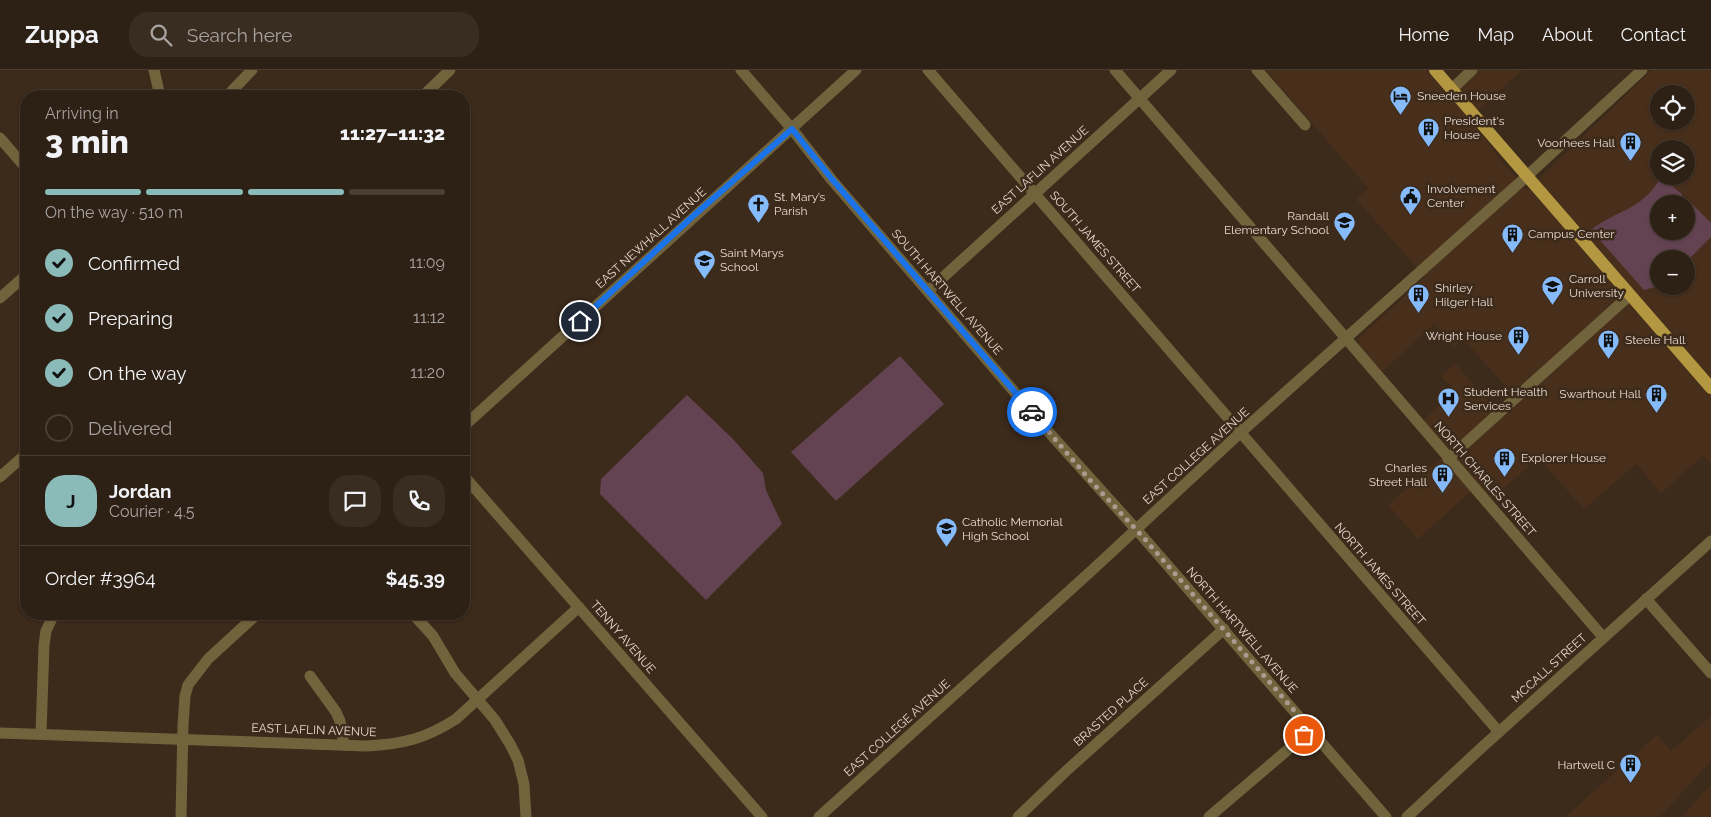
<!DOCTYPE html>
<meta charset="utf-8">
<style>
body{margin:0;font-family:Raleway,sans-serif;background:#392d22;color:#f1f3f6;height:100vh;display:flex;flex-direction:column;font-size:19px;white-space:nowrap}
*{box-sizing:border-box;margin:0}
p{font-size:16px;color:#a7a3a0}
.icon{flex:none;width:28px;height:28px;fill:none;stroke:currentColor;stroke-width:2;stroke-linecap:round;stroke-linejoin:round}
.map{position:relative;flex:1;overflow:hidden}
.drawer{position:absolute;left:20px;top:20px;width:450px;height:530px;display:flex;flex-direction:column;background:#2d2014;border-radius:20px;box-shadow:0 1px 4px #0004,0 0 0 1px #483e34}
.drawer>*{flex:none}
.tools{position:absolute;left:1650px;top:15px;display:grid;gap:10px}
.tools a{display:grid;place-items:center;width:45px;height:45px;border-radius:50%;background:#2d2014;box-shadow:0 1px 4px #0004,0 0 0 1px #483e34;font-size:25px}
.pin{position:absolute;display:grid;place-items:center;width:42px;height:42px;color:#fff;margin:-21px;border:2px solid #fff;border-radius:50%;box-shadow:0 1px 5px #0007}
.courier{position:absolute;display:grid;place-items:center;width:50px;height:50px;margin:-25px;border:4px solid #1a73e8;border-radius:50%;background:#fff;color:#222;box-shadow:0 1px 6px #0007}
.summary em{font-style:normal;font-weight:800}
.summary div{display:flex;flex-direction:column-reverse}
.summary{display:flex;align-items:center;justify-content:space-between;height:85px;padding:0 25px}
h1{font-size:32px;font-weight:800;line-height:38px}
.bar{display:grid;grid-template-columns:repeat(4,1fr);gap:8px 5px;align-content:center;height:60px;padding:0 25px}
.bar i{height:6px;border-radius:4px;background:#483e34}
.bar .on{background:#8bbbb9}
.bar p{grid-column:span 4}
.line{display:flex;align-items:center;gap:12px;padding:0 25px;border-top:1px solid #483e34}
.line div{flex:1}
.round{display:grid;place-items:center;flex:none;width:52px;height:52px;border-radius:20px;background:#392d22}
ol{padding:0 25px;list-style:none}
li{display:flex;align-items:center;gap:15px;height:55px}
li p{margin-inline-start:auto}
li .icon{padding:5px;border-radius:50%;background:#8bbbb9;color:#111;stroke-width:4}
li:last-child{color:#a7a3a0}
li i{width:28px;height:28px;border:2px solid #483e34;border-radius:50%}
header{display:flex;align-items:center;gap:30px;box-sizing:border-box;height:70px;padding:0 25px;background:#2d2014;border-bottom:1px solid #483e34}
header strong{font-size:24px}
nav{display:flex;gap:28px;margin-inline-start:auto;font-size:18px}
.search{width:350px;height:45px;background:#392d22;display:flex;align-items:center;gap:12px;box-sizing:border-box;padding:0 18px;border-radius:20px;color:#a7a3a0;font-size:19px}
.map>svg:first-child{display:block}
</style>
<header>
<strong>Zuppa</strong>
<div class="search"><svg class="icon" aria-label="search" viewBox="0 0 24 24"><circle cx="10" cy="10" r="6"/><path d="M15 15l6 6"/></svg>Search here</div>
<nav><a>Home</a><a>Map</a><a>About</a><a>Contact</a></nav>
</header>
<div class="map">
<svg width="1711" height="747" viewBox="0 0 1711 747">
<rect width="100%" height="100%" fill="#3c2a1b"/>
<!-- built -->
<g fill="#472f1b" fill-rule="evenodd">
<path d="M1266,0H1426L1449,26L1477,0H1522L1469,49L1485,68L1497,86L1527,120L1652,0H1711V394L1703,386L1661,423L1636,394L1584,439L1538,388L1491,430L1478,415L1418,469L1388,435L1449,381L1423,351L1455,321L1441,306L1455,293L1503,348L1520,332L1463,269L1454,277L1434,254L1382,302L1359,276L1358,269L1425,207L1356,129L1368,118ZM1659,24H1686V51H1659ZM1659,79H1686V106H1659ZM1659,134H1686V161H1659ZM1659,189H1686V216H1659Z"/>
<path d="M1711,646V691L1660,747H1565L1657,665L1671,681Z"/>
<path d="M1711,714V747H1682Z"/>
</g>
<!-- green -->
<g fill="#634351">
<path d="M1659,110L1672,116L1682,124V128L1677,129L1673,134H1659V161H1686V146C1692,143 1693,138 1690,132L1711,153V167L1686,192V189H1659V216L1644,220L1591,160C1614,141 1642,140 1659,110Z"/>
<path d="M900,286L944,334L836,431L791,382Z"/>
<path d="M687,325L732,368L763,403L766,420L782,454L706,530L600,424L601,409Z"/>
</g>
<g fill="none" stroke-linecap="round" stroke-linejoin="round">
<!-- minor -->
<g stroke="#71643d" stroke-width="11">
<path d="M154,0L160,26"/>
<path d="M741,0L792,59L831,109L1054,368L1143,467L1386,747"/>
<path d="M928,0L1499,662"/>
<path d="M1115,0L1603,567"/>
<path d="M1257,0L1305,55"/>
<path d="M1451,20L1472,0"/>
<path d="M227,26L252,0"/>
<path d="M423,26L450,0"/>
<path d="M0,68L26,98"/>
<path d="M928,221L1171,0"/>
<path d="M0,228L26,205"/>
<path d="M464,356L856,0"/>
<path d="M1448,389L1630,225"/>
<path d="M464,406L762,747"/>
<path d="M0,407L26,384"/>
<path d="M1646,529L1711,603"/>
<path d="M413,544L433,566L455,603L495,650L510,674L518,690L524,714L526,747"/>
<path d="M310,606L336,642L340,651L344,675"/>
<path d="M0,663L366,676C403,674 425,669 456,649L579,537"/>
<path d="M41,664L44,575L46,561L54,544"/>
<path d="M181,747L183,655L185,626L188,615L208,589L257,544"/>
<path d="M819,747L1089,503L1240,363L1527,106L1642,0"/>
<path d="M1018,747L1065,702L1224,559"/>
<path d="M1209,747L1311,660"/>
<path d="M1407,747L1479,680L1711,471"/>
</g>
<!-- major -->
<path stroke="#b39741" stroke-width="12" d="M1435,0L1711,318"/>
</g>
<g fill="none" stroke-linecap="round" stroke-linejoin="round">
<!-- done -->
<path stroke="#aa9c91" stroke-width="5" stroke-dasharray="0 9" d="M1032,342L1089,409L1143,467L1306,654L1310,660L1304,665"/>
<!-- route -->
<path stroke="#1a73e8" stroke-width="6" d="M580,251L691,148L792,59L831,108L1032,342"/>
</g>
<!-- icons -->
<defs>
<symbol id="hotel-pin" viewBox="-11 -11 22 30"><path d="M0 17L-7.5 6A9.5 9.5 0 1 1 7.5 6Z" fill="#85bbfb" stroke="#3c2a1b"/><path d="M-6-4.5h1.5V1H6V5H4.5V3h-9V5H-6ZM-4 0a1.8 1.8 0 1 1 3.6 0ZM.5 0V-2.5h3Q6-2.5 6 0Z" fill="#111"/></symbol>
<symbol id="building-pin" viewBox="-11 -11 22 30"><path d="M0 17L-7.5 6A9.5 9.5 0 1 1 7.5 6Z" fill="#85bbfb" stroke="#3c2a1b"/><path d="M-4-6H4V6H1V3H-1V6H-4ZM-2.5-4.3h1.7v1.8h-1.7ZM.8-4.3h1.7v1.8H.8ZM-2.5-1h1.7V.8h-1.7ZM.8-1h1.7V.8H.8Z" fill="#111"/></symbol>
<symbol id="civic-pin" viewBox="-11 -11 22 30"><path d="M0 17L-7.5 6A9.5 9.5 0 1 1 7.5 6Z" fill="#85bbfb" stroke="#3c2a1b"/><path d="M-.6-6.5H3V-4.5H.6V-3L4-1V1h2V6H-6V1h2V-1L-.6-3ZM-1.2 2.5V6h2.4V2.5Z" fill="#111"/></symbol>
<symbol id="church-pin" viewBox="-11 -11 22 30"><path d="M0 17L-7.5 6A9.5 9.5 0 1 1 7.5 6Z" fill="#85bbfb" stroke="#3c2a1b"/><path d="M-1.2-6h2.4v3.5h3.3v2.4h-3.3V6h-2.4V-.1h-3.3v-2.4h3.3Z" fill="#111"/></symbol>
<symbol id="school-pin" viewBox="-11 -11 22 30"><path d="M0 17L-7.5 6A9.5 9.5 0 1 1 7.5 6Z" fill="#85bbfb" stroke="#3c2a1b"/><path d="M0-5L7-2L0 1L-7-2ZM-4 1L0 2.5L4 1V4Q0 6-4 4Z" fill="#111"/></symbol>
<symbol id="university-pin" viewBox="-11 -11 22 30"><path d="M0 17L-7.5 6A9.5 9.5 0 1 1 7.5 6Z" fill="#85bbfb" stroke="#3c2a1b"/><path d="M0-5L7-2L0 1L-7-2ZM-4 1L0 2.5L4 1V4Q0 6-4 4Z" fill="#111"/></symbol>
<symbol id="hospital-pin" viewBox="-11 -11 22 30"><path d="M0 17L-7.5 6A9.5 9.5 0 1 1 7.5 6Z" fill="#85bbfb" stroke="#3c2a1b"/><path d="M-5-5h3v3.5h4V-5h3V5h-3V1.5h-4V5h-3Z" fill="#111"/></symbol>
</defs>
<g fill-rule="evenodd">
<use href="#hotel-pin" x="1388" y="14" width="25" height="34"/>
<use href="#building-pin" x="1416" y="46" width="25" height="34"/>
<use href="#building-pin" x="1618" y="60" width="25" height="34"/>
<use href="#civic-pin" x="1398" y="114" width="25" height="34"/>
<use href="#church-pin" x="746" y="122" width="25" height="34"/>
<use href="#school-pin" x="1332" y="140" width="25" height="34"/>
<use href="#building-pin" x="1500" y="152" width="25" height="34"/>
<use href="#school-pin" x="692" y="178" width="25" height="34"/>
<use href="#university-pin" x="1540" y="204" width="25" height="34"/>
<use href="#building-pin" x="1406" y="212" width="25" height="34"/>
<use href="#building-pin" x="1506" y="254" width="25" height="34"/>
<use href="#building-pin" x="1596" y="258" width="25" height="34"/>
<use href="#building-pin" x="1644" y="312" width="25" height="34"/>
<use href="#hospital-pin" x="1436" y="316" width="25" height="34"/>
<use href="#building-pin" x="1492" y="376" width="25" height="34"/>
<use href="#building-pin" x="1430" y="392" width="25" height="34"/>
<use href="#school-pin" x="934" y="446" width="25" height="34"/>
<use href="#building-pin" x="1618" y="682" width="25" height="34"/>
</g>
<g text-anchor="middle" stroke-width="5" stroke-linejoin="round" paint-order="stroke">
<!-- poi labels -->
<g font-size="12" fill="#e6d9d0" stroke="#3c2a1b" text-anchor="start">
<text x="1417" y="30">Sneeden House</text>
<text x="1444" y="55">President's<tspan x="1444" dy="14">House</tspan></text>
<text x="1615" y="77" text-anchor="end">Voorhees Hall</text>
<text x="1427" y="123">Involvement<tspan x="1427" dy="14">Center</tspan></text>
<text x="774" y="131">St. Mary’s<tspan x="774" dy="14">Parish</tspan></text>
<text x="1329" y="150" text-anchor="end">Randall<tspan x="1329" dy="14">Elementary School</tspan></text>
<text x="1528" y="168">Campus Center</text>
<text x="720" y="187">Saint Marys<tspan x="720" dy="14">School</tspan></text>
<text x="1569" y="213">Carroll<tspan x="1569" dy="14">University</tspan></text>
<text x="1435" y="222">Shirley<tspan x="1435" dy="14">Hilger Hall</tspan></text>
<text x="1502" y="270" text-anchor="end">Wright House</text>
<text x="1625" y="274">Steele Hall</text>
<text x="1464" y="326">Student Health<tspan x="1464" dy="14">Services</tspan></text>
<text x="1641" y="328" text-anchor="end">Swarthout Hall</text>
<text x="1521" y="392">Explorer House</text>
<text x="1427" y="402" text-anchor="end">Charles<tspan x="1427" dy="14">Street Hall</tspan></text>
<text x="962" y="456">Catholic Memorial<tspan x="962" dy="14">High School</tspan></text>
<text x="1615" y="699" text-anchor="end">Hartwell C</text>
</g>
<!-- street labels -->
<g font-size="12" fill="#e6d9d0" stroke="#3c2a1b">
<text transform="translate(1040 100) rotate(-42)" y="4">EAST LAFLIN AVENUE</text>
<text transform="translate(651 168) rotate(-42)" y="4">EAST NEWHALL AVENUE</text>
<text transform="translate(1095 172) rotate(49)" y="4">SOUTH JAMES STREET</text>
<text transform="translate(947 222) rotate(49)" y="4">SOUTH HARTWELL AVENUE</text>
<text transform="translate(1196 386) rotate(-42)" y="4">EAST COLLEGE AVENUE</text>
<text transform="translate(1485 409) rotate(49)" y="4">NORTH CHARLES STREET</text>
<text transform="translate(1380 504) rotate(49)" y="4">NORTH JAMES STREET</text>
<text transform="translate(1242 560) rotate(49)" y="4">NORTH HARTWELL AVENUE</text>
<text transform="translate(623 567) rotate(49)" y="4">TENNY AVENUE</text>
<text transform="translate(1549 598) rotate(-42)" y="4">MCCALL STREET</text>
<text transform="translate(1111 642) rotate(-42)" y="4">BRASTED PLACE</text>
<text transform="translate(897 658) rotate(-42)" y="4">EAST COLLEGE AVENUE</text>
<text transform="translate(314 660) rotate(2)" y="4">EAST LAFLIN AVENUE</text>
</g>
</g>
</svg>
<div class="tools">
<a><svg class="icon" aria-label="locate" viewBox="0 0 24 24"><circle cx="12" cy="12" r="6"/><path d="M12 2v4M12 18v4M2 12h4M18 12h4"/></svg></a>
<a><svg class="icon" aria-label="layers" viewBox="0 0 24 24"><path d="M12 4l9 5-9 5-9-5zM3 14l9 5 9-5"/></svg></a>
<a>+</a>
<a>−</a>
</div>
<div class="pin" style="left:1304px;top:665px;background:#ea580c"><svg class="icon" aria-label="bag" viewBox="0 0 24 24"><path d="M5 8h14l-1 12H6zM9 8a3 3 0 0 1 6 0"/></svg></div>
<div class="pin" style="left:580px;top:251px;background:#1f2937"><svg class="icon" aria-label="home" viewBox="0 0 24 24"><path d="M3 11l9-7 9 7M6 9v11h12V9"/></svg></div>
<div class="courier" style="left:1032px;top:342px"><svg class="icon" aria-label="car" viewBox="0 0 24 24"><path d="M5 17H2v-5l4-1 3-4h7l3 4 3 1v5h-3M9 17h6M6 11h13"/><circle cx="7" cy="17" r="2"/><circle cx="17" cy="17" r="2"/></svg></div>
<section class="drawer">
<div class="summary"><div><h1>3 min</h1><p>Arriving in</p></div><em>11:27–11:32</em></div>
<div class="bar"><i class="on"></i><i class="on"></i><i class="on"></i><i></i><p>On the way · 510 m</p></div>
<ol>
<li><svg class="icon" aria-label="check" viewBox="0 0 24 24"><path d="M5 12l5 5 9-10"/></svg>Confirmed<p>11:09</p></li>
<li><svg class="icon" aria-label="check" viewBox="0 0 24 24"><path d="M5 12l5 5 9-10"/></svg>Preparing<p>11:12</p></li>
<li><svg class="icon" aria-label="check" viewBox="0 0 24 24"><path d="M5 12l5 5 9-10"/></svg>On the way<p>11:20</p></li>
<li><i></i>Delivered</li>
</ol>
<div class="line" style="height:90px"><b class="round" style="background:#8bbbb9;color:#111">J</b><div><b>Jordan</b><p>Courier · 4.5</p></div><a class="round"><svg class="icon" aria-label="chat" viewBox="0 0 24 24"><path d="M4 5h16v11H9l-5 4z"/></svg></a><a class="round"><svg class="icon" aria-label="phone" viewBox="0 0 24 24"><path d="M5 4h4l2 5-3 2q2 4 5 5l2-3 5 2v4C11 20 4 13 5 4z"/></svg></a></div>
<div class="line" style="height:65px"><div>Order #3964</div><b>$45.39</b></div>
</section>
</div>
